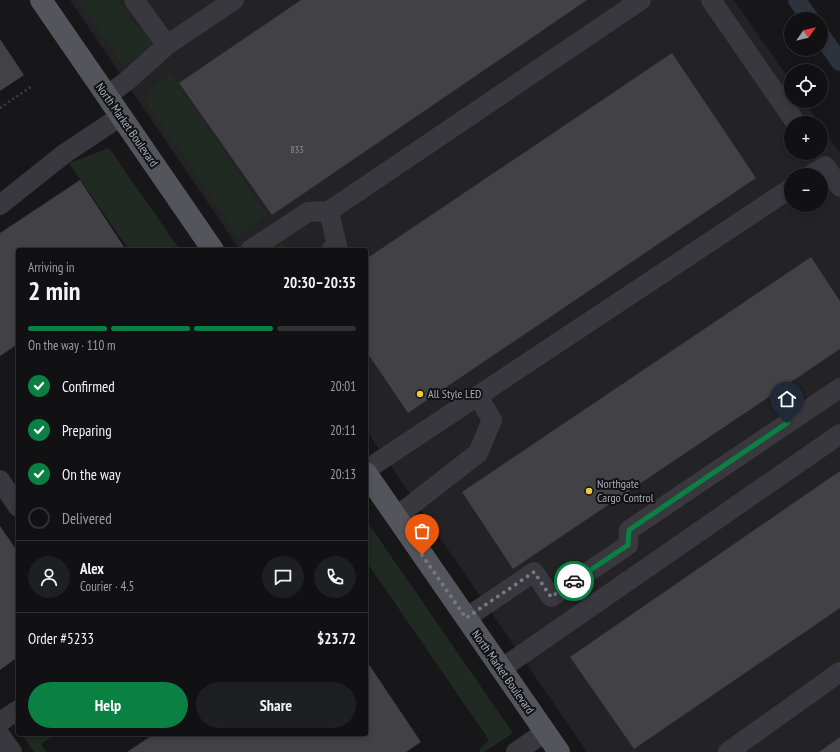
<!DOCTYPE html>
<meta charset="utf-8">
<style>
body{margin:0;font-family:"PT Sans Narrow",sans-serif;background:#1e1f21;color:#f1f3f6;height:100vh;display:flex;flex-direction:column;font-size:15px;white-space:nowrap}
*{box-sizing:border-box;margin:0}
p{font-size:13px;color:#9c9da0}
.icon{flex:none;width:22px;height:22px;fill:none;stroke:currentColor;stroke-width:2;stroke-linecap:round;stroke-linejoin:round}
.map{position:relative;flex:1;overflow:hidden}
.panel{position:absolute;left:16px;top:248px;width:352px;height:488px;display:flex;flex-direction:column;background:#111113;border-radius:4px;box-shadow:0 2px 6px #0003,0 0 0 1px #303133}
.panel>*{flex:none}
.needle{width:26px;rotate:56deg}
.fabs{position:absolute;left:784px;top:12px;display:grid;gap:8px}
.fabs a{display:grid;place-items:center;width:44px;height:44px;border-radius:50%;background:#111113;box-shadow:0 2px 6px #0003,0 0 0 1px #303133;font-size:20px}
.pin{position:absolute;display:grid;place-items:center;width:34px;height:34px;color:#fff;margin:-41px -17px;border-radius:50% 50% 50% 0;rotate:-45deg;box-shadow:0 0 4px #0007}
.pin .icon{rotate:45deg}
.courier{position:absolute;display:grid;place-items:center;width:40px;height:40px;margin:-20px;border:3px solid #0b8043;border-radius:50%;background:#fff;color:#222;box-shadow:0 1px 5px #0007}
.head em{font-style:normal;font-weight:800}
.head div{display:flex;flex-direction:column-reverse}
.head{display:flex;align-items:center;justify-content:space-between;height:68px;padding:0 12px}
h1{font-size:26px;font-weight:800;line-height:30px}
.bar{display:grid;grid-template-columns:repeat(4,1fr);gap:6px 4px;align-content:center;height:48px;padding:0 12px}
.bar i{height:5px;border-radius:3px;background:#303133}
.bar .active{background:#0b8043}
.bar p{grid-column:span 4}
.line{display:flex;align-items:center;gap:10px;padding:0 12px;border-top:1px solid #303133}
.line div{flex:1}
.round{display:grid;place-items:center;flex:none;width:42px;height:42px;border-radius:21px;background:#1e1f21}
ol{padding:0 12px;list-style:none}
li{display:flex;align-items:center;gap:12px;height:44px}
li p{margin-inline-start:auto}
li .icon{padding:4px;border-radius:50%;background:#0b8043;color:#fff;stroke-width:4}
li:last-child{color:#9c9da0}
li i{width:22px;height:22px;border:2px solid #303133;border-radius:50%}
.primary-button{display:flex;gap:8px;margin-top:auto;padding:8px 12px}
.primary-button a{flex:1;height:46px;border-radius:24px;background:#0b8043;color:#fff;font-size:16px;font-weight:800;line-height:46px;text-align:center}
.primary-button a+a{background:#1e1f21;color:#f1f3f6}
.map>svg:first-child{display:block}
</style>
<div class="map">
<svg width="840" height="752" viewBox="0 0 840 752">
<rect width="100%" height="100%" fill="#171719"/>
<!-- built -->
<path fill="#232326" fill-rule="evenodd" d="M70,0H734L791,82V101H804L819,123H791V153H821V126L840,153V752H587L366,430V250H240ZM791,175H821V205H791Z"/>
<!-- green -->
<g fill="#212923">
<path d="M78,0H119L137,27L144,28L155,45L124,67Z"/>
<path d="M171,73L267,215L237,236L145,101L151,88Z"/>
<path d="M109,148L180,250H129L69,163Z"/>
<path d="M280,239L288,250H263Z"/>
<path d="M366,520L513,733L484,752H480L479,750L489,740L366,561Z"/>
<path d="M22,734H56L41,744L46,752H34Z"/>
</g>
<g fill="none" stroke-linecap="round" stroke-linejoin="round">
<!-- canal -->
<g stroke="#2d333c" stroke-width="18">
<path d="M797,0L810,19"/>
<path d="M821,35L840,62"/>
</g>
</g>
<!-- building -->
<g fill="#414146">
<path d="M301,0H587L272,215L179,83Z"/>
<path d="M0,39L24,75L0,91Z"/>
<path d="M672,53L756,178L408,413L366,351V259Z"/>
<path d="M80,180L126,250H18V344L0,356V233Z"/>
<path d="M811,257L840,301V349L513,569L462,492Z"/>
<path d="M840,471V608L634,749L570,657Z"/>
<path d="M0,526L18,552V657L0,670Z"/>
<path d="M366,660L421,742L406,752H127L154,734H366Z"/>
<path d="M840,737V752H819Z"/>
</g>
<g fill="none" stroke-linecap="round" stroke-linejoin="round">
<!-- path -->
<path stroke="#3e3f45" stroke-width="2.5" stroke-dasharray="2 3" stroke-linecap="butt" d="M0,108L32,86"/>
<!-- minor -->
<g stroke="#38383e" stroke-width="20">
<path d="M134,0L167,45"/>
<path d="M711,0L796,123"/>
<path d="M107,96L128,80L167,45L234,0"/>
<path d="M811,175L825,166L840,187"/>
<path d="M0,205L64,154L121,116"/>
<path d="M250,250L308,212L329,211"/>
<path d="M331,250L337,246L329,211L641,0"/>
<path d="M366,470L791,188"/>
<path d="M0,480L18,507"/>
<path d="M396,517L478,453L492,420L478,396"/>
<path d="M466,618L534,572L551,597L628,545L629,530L840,388"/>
<path d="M501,669L840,434"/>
<path d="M0,722L18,710"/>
<path d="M0,735L12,752"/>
<path d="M516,752L545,732"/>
<path d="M728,752L840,672"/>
</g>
<!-- major -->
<g stroke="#54555c" stroke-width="22">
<path d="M41,0L213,250"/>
<path d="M366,473L559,752"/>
</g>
</g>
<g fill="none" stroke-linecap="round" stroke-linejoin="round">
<!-- done -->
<path stroke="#767880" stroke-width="4" stroke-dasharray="0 7.2" d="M422,555L466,618L534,572L551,597L574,581"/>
<!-- route -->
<path stroke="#0b8043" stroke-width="5" d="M574,581L628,545L629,530L787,423"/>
</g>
<!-- markers -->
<g fill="#edca3b" stroke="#121214" stroke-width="1.5">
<circle cx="420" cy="394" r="4"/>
<circle cx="589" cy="491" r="4"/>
</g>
<g text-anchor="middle" stroke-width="4" stroke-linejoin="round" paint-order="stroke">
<!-- number labels -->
<g font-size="10" fill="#8f919c">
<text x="297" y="153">833</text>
</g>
<!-- street labels -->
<g font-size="12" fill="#a9acb8" stroke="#121214">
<text transform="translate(127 125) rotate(55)" y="4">North Market Boulevard</text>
<text transform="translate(503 672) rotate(55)" y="4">North Market Boulevard</text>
</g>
<!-- poi labels -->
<g font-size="12" fill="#a9acb8" stroke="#121214" text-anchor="start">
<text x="428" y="398">All Style LED</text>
<text x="597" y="488">Northgate<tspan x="597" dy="14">Cargo Control</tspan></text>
</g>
</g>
</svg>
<div class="fabs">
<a><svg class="needle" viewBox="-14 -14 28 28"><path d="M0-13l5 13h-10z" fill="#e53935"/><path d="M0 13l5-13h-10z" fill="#9c9da0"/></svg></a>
<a><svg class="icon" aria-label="locate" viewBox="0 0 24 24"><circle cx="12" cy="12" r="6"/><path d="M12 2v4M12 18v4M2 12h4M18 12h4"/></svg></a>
<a>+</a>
<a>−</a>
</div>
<div class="pin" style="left:422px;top:555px;background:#ea580c"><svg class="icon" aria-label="bag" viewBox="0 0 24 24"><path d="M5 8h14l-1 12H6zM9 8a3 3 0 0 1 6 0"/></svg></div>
<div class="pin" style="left:787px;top:423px;background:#1f2937"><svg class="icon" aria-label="home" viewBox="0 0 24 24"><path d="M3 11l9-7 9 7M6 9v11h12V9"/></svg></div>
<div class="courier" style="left:574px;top:581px"><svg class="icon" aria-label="car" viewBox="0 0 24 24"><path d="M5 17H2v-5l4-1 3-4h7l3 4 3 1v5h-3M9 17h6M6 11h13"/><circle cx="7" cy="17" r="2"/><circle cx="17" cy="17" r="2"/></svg></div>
<section class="panel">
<div class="head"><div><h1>2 min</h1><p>Arriving in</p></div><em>20:30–20:35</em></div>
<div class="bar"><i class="active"></i><i class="active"></i><i class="active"></i><i></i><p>On the way · 110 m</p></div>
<ol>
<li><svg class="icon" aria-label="check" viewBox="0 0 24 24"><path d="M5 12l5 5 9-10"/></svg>Confirmed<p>20:01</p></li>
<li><svg class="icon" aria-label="check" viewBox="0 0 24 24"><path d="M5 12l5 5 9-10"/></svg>Preparing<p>20:11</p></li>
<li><svg class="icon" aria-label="check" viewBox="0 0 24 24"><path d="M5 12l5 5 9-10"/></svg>On the way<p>20:13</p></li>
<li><i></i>Delivered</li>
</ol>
<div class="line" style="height:72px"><a class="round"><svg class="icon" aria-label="person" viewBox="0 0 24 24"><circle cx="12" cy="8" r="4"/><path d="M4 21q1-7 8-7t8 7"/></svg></a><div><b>Alex</b><p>Courier · 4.5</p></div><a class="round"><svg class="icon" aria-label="chat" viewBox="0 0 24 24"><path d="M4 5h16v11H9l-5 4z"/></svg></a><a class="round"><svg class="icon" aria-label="phone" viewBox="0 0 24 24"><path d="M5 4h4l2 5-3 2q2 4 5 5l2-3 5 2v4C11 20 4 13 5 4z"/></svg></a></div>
<div class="line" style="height:52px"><div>Order #5233</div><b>$23.72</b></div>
<div class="primary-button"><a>Help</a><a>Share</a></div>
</section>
</div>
